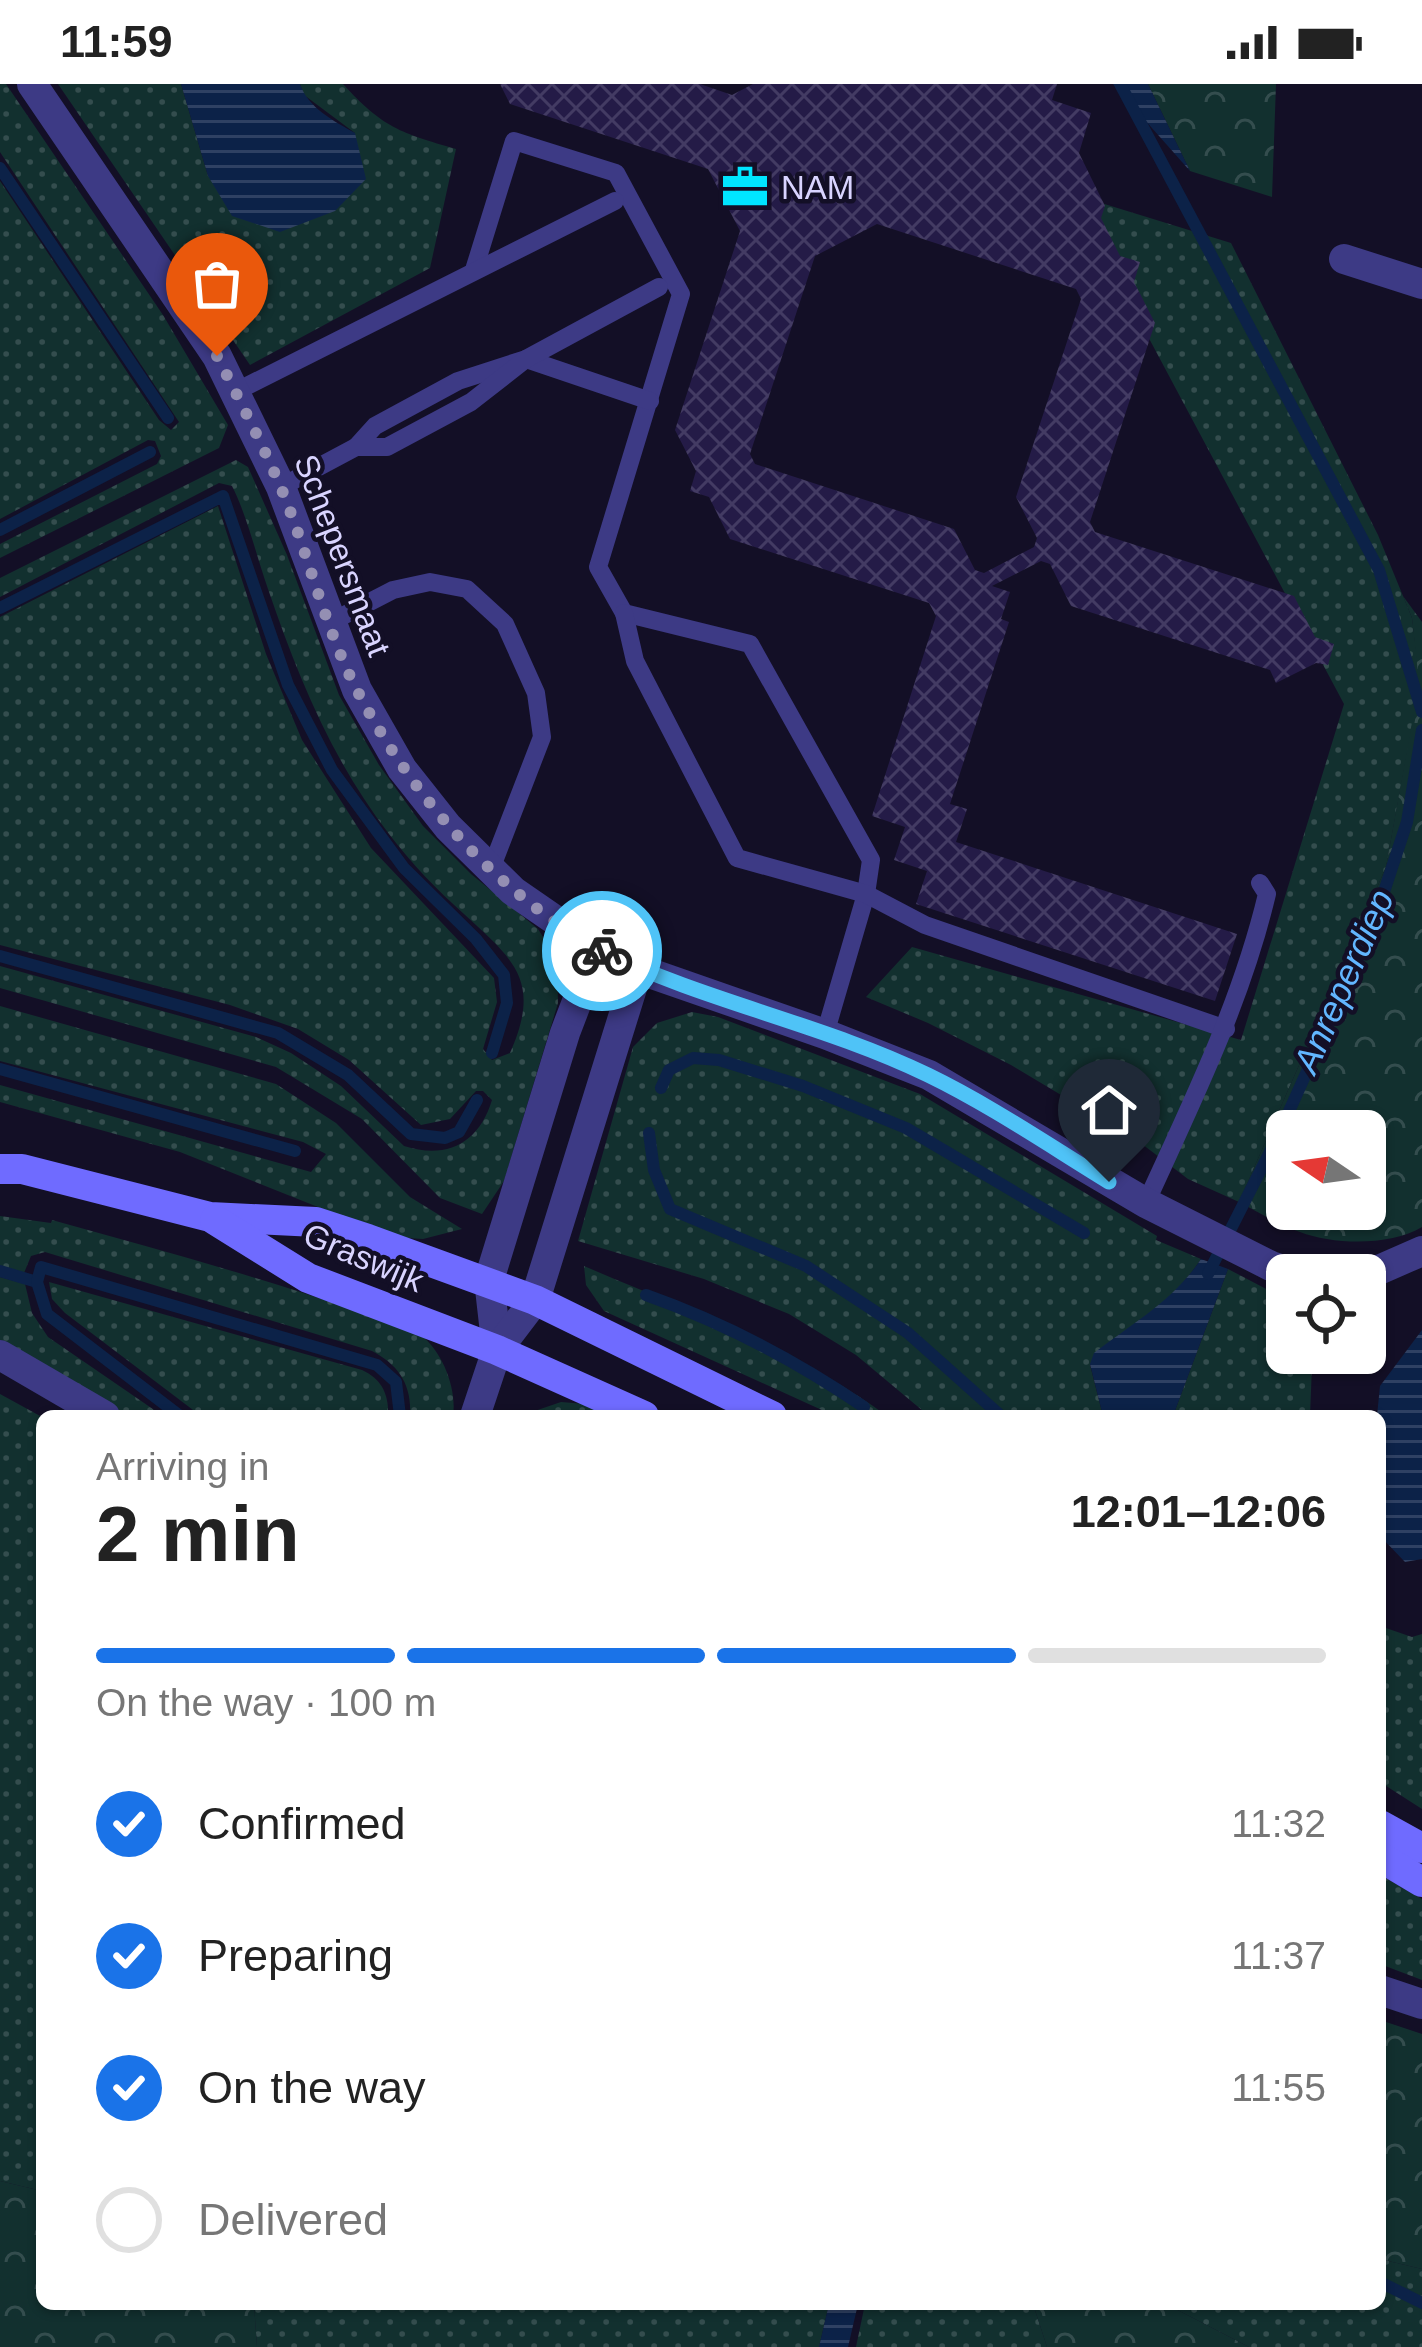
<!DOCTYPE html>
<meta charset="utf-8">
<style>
body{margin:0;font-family:Helvetica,sans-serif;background:#f2f2f2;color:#222;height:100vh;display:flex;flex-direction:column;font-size:45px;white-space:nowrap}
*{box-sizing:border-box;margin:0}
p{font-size:39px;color:#767676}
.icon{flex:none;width:66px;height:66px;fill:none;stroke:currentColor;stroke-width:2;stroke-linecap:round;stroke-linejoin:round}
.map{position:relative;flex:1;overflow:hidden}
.side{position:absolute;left:36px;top:1326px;width:1350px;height:900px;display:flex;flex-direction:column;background:#fff;border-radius:18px;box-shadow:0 3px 9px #0004}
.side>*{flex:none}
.needle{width:78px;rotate:283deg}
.controls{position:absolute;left:1266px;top:1026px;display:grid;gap:24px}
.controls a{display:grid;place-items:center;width:120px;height:120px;border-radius:18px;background:#fff;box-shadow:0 3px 9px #0004;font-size:60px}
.pin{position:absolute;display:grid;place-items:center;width:102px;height:102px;color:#fff;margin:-123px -51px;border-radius:50% 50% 50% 0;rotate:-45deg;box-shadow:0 0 12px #0007}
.pin .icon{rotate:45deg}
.courier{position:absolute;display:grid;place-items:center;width:120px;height:120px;margin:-60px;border:9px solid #4fc3f7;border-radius:50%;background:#fff;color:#222;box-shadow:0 3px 15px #0007}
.head em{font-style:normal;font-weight:700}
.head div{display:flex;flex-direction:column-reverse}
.head{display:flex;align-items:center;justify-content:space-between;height:204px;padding:0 60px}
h1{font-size:78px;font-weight:700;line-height:90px}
.bar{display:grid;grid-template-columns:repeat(4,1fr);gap:18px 12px;align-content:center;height:144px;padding:0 60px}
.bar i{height:15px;border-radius:9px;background:#e0e0e0}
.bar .on{background:#1a73e8}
.bar p{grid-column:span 4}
ol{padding:0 60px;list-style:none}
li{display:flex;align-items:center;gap:36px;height:132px}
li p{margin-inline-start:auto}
li .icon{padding:12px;border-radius:50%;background:#1a73e8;color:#fff;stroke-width:4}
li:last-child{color:#767676}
li i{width:66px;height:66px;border:6px solid #e0e0e0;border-radius:50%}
.status{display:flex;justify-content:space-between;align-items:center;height:84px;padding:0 60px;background:#fff;direction:ltr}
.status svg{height:33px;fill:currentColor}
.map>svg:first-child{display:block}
</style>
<div class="status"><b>11:59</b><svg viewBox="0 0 49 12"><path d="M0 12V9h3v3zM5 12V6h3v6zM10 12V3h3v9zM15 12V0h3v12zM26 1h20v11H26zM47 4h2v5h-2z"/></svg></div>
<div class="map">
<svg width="1422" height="2263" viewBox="0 0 1422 2263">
<defs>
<pattern id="grass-dots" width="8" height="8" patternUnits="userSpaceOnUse" patternTransform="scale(3)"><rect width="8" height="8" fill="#12302f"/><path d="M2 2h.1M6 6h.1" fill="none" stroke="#344d4e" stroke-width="1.8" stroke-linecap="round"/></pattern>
<pattern id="forest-crowns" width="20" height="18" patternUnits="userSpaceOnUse" patternTransform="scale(3)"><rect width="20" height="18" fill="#12302f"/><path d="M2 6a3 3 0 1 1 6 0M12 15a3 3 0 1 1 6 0" fill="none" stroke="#344d4e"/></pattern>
<pattern id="water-rules" width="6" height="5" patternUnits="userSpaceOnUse" patternTransform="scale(3)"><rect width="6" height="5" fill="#0c2248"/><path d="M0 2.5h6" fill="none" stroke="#2f4163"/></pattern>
<pattern id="building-cross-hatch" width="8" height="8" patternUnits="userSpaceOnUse" patternTransform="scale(3)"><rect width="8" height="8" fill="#241b47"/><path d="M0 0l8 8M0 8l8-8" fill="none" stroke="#433b63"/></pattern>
</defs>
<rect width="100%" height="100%" fill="#130f26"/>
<!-- grass -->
<g fill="url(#grass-dots)">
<path d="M0,0H6L163,231L228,341L219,364L0,474V460L157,380L161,372L155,357L148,356L0,435V97L159,336L171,346L179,338L0,68Z"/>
<path d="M58,0H181L208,92L355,49L304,11L300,0H343C383,44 401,49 456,65L430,184L250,281Z"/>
<path d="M1072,110L1231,159L1378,451L1412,534L1420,598L1386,783L1239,1118L1188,1095L1138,1057L1011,981L928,939L866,913L912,863L1241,956L1344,620Z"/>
<path d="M236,376L248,383L287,471L339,611L379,681L423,742L471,790L538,845L557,875L558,919L504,1097L482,1130L440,1114L362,1035L276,983L0,904V882L256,953L291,969L341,1002L404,1062C447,1076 479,1059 492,1016L483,1007H476L450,1035L421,1041L349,976L298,945L230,921L0,861V533L218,422L266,570L302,656L371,764L494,894L497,918L483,965L492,976L510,969C542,897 514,876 464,830C437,806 411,779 389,750C332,676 298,593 268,505C256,471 248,434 232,402L219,399L0,513V494Z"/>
<path d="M0,922L276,1000L336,1039L410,1113L462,1145L423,1155L407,1154L358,1139L180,1068L0,1018V1001L311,1088L326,1070L303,1058L0,977Z"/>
<path d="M692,928L718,933L920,1010L1157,1152L1156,1156L1201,1175C1189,1193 1173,1211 1156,1225C1134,1245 1104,1255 1090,1281L1103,1332H929L856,1271L789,1230L704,1195L578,1157L633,963L657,939Z"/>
<path d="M0,1132L51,1139L52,1136C152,1164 253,1191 351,1225C372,1232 403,1237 420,1250C443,1268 457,1305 453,1332H410C412,1301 399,1281 372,1267L45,1168L31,1172L24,1189L0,1182Z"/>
<path d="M584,1182C686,1226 797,1266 887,1332H835L604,1227L586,1201Z"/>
<path d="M1228,1185L1276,1210L1287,1212V1269H1317L1312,1281L1310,1332H1173Z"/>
<path d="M0,1193L25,1200L32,1229L48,1253L163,1332H128L0,1256Z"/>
<path d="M49,1198L362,1286C382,1295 389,1311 388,1332H201L65,1229L52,1215Z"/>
<path d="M0,1310L42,1333V2107L0,2097Z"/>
<path d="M561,1318L597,1321L620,1332H520Z"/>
<path d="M1380,1542L1412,1553L1422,1550V1725L1380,1698Z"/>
<path d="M1380,1791L1422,1815V1896L1380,1880Z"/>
<path d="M1380,2175L1422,2185V2263H1249L1166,2220H1380Z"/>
<path d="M254,2220H829L819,2263H257Z"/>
<path d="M865,2220H1033L1047,2263H856Z"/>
</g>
<!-- forest -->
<g fill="url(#forest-crowns)" fill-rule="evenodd">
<path d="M1148,0H1276L1272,113L1190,87Z"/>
<path d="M1403,512L1422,538V1143C1391,1162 1334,1161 1300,1148C1279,1141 1258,1128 1239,1118L1386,783L1419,599L1412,534ZM1287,1047H1365V1125H1287Z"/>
<path d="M1380,1936L1422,1950V2185L1380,2175Z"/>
<path d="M0,2097L42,2107V2220H254L257,2263H0Z"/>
<path d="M1033,2220H1166L1249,2263H1047Z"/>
</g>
<!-- water -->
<g fill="url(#water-rules)">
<path d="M181,0H300C308,24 334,37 355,49L366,95L335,127L280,148L232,132L208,92Z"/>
<path d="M1113,0H1148L1190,87Z"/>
<path d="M1201,1175L1228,1185L1173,1332H1103L1090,1280L1094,1269C1133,1239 1174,1216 1201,1175Z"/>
<path d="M1422,1246V1475L1405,1478L1382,1454L1380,1332H1377L1380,1302Z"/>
<path d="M829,2220H858L848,2263H819Z"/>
</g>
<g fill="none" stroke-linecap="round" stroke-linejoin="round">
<!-- stream -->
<g stroke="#0c2248" stroke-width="12">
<path d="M1120,0L1379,486L1422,628"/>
<path d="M0,84L168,334"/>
<path d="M0,446L150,368"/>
<path d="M0,524L223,412L288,601L332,686L404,784L476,855L504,891L507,919L492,969"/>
<path d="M0,872L278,949L348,991L411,1050L445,1054L459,1048L477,1016"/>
<path d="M0,985L295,1067"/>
<path d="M661,1004L669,986L693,974L719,976L803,1002L906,1044L1084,1149"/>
<path d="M649,1049L654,1086L670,1125L806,1182L908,1249L1001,1332"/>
<path d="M0,1187L37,1198"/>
<path d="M1208,1190L1277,1054L1373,841L1407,738L1422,646"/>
<path d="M646,1211C725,1239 795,1276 864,1323"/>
<path d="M180,1332L47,1230L37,1198L41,1183L377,1281L396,1298L400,1332"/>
<path d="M1380,2198L1422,2219"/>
</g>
</g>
<!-- building -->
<path fill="url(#building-cross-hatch)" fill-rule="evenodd" d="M500,0H700L732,11L753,0H1057L1052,16L1091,29L1079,69L1105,122L1101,134L1120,172L1140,178L1134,198L1155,239L1090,438L1095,448L1294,512L1315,553L1334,560L1328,581L1316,579L1276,599L1270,586L1071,522L1050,480L1041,477L992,502L1010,508L1001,535L1009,538L950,720L967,725L956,758L1237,850L1215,917L916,820L927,787L894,776L905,743L872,732L936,532L929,519L730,455L709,413L690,407L696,387L675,346L740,147L708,85L510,20ZM877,140L1076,205L1081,215L1016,413L1037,454L1034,463L984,489L975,486L954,445L755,380L750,370L815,172Z"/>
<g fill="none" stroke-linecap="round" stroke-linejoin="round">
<!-- service -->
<g stroke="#3d3a85" stroke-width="18">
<path d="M474,186L514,57L616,89L681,210L598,483L624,529L750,560L871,776L866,810L825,950"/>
<path d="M235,308L615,117"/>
<path d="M356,363L375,342L458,297L526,275L650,317"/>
<path d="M281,403L356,363H387L471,318L526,275L659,203"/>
<path d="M624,529L635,577L737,774L866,810L925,841L1226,945"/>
<path d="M331,538L393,506L430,498L467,505L505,540L536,609L542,653L491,785"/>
<path d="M1146,1119C1192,1018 1241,919 1267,810L1260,799"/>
</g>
<!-- minor -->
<g stroke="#3d3a85" stroke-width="30">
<path d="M32,0L217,272L281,403L357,606L402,685L448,743L513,807L597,865L638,885L825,950L929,991L1146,1119L1271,1182L1298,1191"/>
<path d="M1344,175L1422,200"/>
<path d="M1365,1192L1422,1167"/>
<path d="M497,1266L489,1196L565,949L597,865"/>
<path d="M0,1271L105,1332"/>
<path d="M475,1332L497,1266L535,1216L638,885"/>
<path d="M1380,1906L1422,1920"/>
</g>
<!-- secondary -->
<g stroke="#6f6bff" stroke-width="30">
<path d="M0,1085H22L210,1133L316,1138L368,1155L535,1216L772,1332"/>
<path d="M215,1136L308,1194L497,1266L644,1332"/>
<path d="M1380,1741L1422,1764"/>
<path d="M1380,1773L1422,1798"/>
</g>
</g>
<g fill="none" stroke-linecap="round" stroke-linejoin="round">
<!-- done -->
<path stroke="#948fb3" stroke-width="12" stroke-dasharray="0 21.6" d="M217,272C239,315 262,359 281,404C309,471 325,546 359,610C415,716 497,809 602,867"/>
<!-- route -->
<path stroke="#4fc3f7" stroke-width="15" d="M602,867C706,918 823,940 928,991C990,1021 1050,1062 1109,1098"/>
</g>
<!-- icons -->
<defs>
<symbol id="office-bare" viewBox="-9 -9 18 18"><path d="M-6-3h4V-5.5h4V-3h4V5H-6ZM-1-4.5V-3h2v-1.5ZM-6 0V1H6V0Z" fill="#00e5ff" stroke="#130f26" stroke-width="2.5" paint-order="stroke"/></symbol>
</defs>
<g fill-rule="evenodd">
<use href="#office-bare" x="712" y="70" width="66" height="66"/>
</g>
<g text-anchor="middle" stroke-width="9" stroke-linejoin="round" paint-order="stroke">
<!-- poi labels -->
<g font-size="33" fill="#d9d4ff" stroke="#130f26" text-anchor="start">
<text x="781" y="115">NAM</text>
</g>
<!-- street labels -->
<g font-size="33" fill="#d9d4ff" stroke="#130f26">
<text transform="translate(343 471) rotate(69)" y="12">Schepersmaat</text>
<text transform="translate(364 1173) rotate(23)" y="12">Graswijk</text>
</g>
<!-- water labels -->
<g font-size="36" font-style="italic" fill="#62b6ff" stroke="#130f26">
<text transform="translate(1343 897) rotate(-66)" y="13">Anreperdiep</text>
</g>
</g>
</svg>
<div class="controls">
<a><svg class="needle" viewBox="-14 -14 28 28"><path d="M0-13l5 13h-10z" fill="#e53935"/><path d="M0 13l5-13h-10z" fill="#767676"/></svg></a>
<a><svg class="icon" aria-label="locate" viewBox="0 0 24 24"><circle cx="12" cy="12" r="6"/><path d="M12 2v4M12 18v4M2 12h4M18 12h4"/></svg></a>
</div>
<div class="pin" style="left:217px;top:272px;background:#ea580c"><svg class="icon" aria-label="bag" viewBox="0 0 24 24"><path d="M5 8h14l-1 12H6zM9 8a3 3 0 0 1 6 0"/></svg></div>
<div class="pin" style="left:1109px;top:1098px;background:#1f2937"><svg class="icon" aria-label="home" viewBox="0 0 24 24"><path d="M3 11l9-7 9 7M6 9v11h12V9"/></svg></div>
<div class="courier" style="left:602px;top:867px"><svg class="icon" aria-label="bike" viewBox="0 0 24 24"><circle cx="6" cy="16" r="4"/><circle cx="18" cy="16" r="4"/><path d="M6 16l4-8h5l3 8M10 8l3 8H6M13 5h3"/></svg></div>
<section class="side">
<div class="head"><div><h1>2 min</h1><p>Arriving in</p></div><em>12:01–12:06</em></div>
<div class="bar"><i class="on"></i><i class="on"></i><i class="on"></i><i></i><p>On the way · 100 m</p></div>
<ol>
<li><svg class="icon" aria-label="check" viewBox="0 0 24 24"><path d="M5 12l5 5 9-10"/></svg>Confirmed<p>11:32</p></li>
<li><svg class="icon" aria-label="check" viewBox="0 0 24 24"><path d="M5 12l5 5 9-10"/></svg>Preparing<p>11:37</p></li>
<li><svg class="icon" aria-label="check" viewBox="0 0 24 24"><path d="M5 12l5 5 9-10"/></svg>On the way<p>11:55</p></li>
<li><i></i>Delivered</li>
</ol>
</section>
</div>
